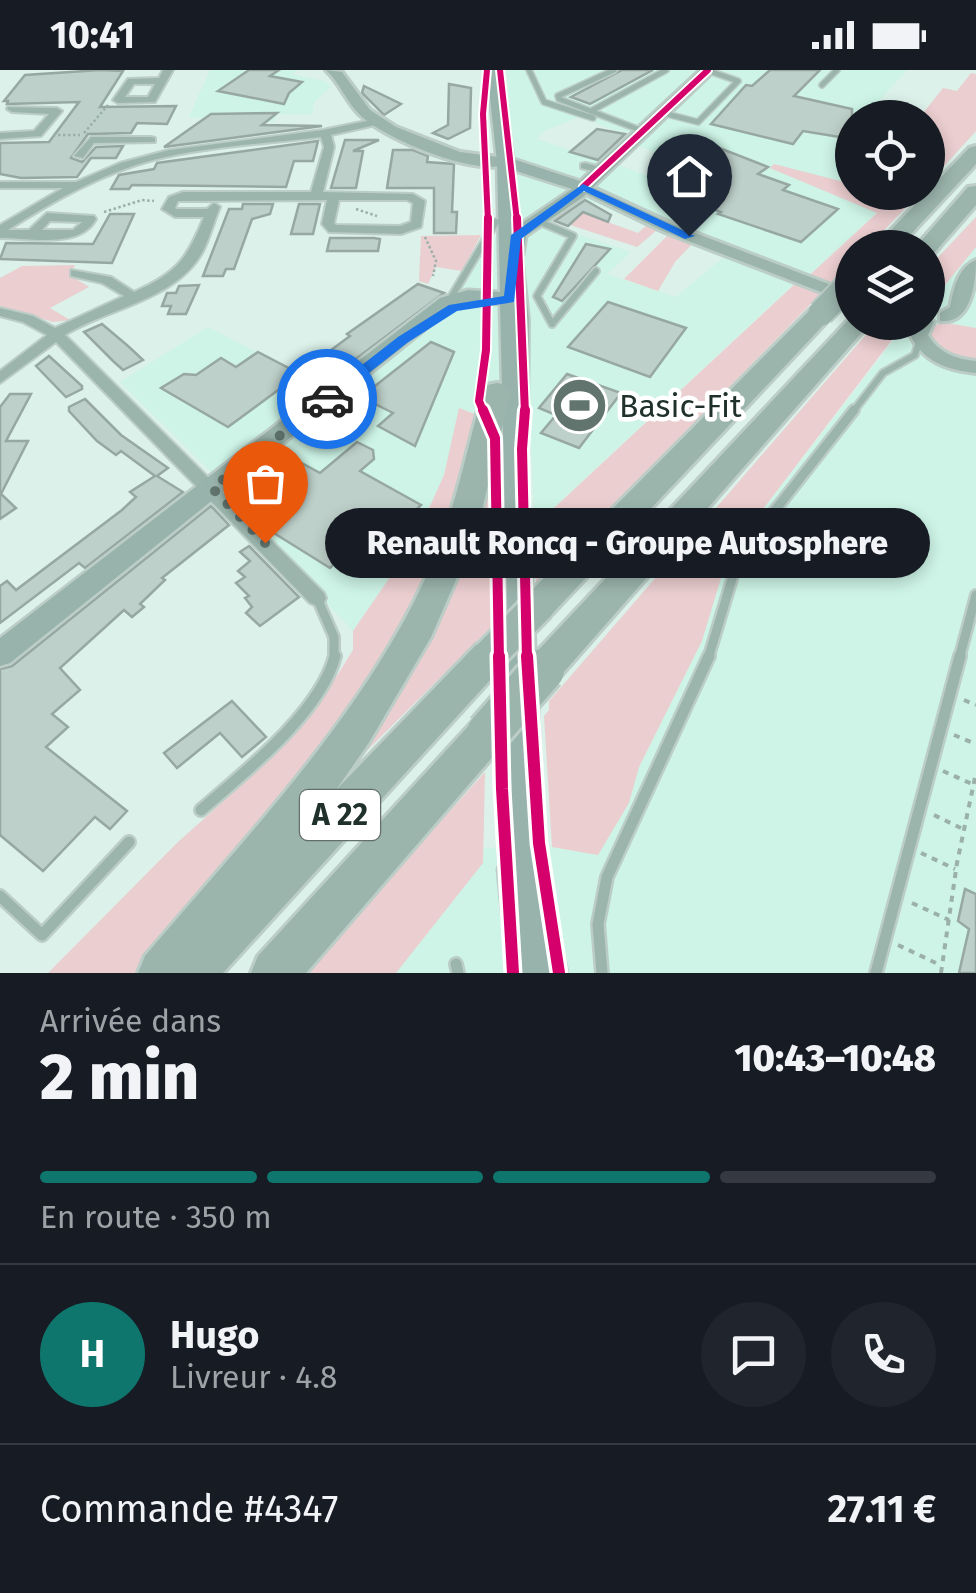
<!DOCTYPE html>
<html lang="fr">
<meta charset="utf-8">
<style>
body{margin:0;font-family:"Fira Sans",sans-serif;background:#20242c;color:#f1f3f6;height:100vh;display:flex;flex-direction:column;font-size:38px;white-space:nowrap}
*{box-sizing:border-box;margin:0}
p{font-size:32px;color:#9ea1a6}
.icon{flex:none;width:55px;height:55px;fill:none;stroke:currentColor;stroke-width:2;stroke-linecap:round;stroke-linejoin:round}
.map{position:relative;height:903px;overflow:hidden}
.panel{display:flex;flex-direction:column;background:#171b24;flex:1}
.panel>*{flex:none}
.buttons{position:absolute;left:835px;top:30px;display:grid;gap:20px}
.buttons a{display:grid;place-items:center;width:110px;height:110px;border-radius:50%;background:#171b24;box-shadow:0 5px 15px #0003;font-size:50px}
.pin{position:absolute;display:grid;place-items:center;width:85px;height:85px;color:#fff;margin:-102px -42px;border-radius:50% 50% 50% 0;rotate:-45deg;box-shadow:0 0 10px #0007}
.pin .icon{rotate:45deg}
.courier{position:absolute;display:grid;place-items:center;width:100px;height:100px;margin:-50px;border:8px solid #1a73e8;border-radius:50%;background:#fff;color:#222;box-shadow:0 2px 12px #0007}
.bubble{position:absolute;height:70px;border-radius:35px;background:#171b24;box-shadow:0 5px 15px #0003;font-size:32px;font-weight:800;line-height:70px;text-align:center}
.headline em{font-style:normal;font-weight:800}
.headline div{display:flex;flex-direction:column-reverse}
.headline{display:flex;align-items:center;justify-content:space-between;height:170px;padding:0 40px}
h1{font-size:65px;font-weight:800;line-height:75px}
.bar{display:grid;grid-template-columns:repeat(4,1fr);gap:15px 10px;align-content:center;height:120px;padding:0 40px}
.bar i{height:12px;border-radius:8px;background:#363941}
.bar .current{background:#0f766e}
.bar p{grid-column:span 4}
.line{display:flex;align-items:center;gap:25px;padding:0 40px;border-top:2px solid #363941}
.line div{flex:1}
.round{display:grid;place-items:center;flex:none;width:105px;height:105px;border-radius:52px;background:#20242c}
.status{display:flex;justify-content:space-between;align-items:center;height:70px;padding:0 50px;background:#171b24;direction:ltr}
.status svg{height:28px;fill:currentColor}
.map>svg:first-child{display:block}
</style>
<div class="status"><b>10:41</b><svg viewBox="0 0 49 12"><path d="M0 12V9h3v3zM5 12V6h3v6zM10 12V3h3v9zM15 12V0h3v12zM26 1h20v11H26zM47 4h2v5h-2z"/></svg></div>
<div class="map">
<svg width="976" height="903" viewBox="0 0 976 903">
<rect width="100%" height="100%" fill="#dbf1e9"/>
<!-- built -->
<g fill="#cdf4e6" fill-rule="evenodd">
<path d="M210,0H297L292,4L324,11L331,17L314,32L312,44H277L273,52L189,47Z"/>
<path d="M507,0H907L876,34L922,47L852,48V114L771,97L877,142L801,213L796,212L539,451L534,447L531,367L459,339L444,405L431,434L388,510L353,561L223,423L213,404L120,312L208,257L330,320L468,211L484,167L522,169L515,123ZM582,46L610,59L645,65L637,75L718,110L696,125L622,96L536,69L546,60ZM583,128L657,160L725,186L676,227L607,204L631,182L548,154L575,129Z"/>
<path d="M976,177V903H396L483,793L484,778L552,777L598,785L629,733L639,697L702,571L728,485L898,265L901,258L898,253L928,252V236Z"/>
</g>
<!-- green -->
<g fill="#ebcecf">
<path d="M971,3L976,4V61L928,114V56L931,51L920,47L943,18L957,21Z"/>
<path d="M774,94L852,114V122L920,123L868,177L852,178V192L536,514L534,447L540,451L797,212L801,213L877,143L770,98Z"/>
<path d="M566,137L638,163L647,155L657,160L637,177L552,149Z"/>
<path d="M976,147V177L928,236V198Z"/>
<path d="M669,164L693,173L675,192L658,221L624,209Z"/>
<path d="M481,165L462,201L436,197L428,214L419,211L421,166Z"/>
<path d="M75,195L70,205L89,217L50,238L70,250L53,252L0,236V208L22,196Z"/>
<path d="M941,252L976,258V291C953,289 937,283 926,262Z"/>
<path d="M876,253H898L901,258L728,485L702,571L639,697L629,733L598,785L552,777L544,646L549,640V631Z"/>
<path d="M459,338L482,347L491,389V557L144,903H48L178,772L267,692L338,604L353,580V561L388,510L431,434L444,405Z"/>
<path d="M485,702L483,793L396,903H304Z"/>
</g>
<!-- building -->
<g fill="#bed0ca" stroke="#97a8a2" stroke-width="2.5">
<path d="M100,0L123,1L100,37L176,36L167,54L137,53L131,63L88,64L71,88L82,92L96,77L123,76L116,88H91L77,107L21,108L0,104V73L49,72L79,32L7,34L8,31H4L25,5Z"/>
<path d="M249,0H279L270,6L302,12L289,23L284,34L218,21Z"/>
<path d="M622,0H653L590,34L571,27Z"/>
<path d="M770,0H820L794,26L852,39V69L803,61L793,74L711,54L746,15L752,16Z"/>
<path d="M449,14L471,18L470,58L448,69L433,63L448,55Z"/>
<path d="M364,16L401,34L384,45L362,23Z"/>
<path d="M277,43L262,55L322,56L164,77L211,44Z"/>
<path d="M597,59L625,64L598,90L570,82Z"/>
<path d="M691,67L768,97L758,104L789,115L783,120L838,139L801,172L718,144L721,142L698,134L721,116L704,110L709,106L659,84Z"/>
<path d="M345,70H379L353,81H363L356,118H331Z"/>
<path d="M318,71L313,91H294L286,117L132,115L129,119H111L119,105L154,99L157,93Z"/>
<path d="M393,80H413L428,86L427,92L454,94L452,142H457L456,163H434V118H387Z"/>
<path d="M585,130L611,145L608,152L583,142L568,156L555,151Z"/>
<path d="M243,134H273L270,144L252,149L234,199H226L223,206H203L229,139H242Z"/>
<path d="M299,134H320L313,164H291Z"/>
<path d="M110,144H134L112,193L0,189L6,173L93,174Z"/>
<path d="M330,168H374L380,169L378,181H327Z"/>
<path d="M586,174L610,179L562,231L553,227Z"/>
<path d="M418,214L444,223L321,315L302,305L330,284L327,283L350,266L347,264Z"/>
<path d="M199,215L186,244H168L171,236H162L167,223H176L179,216Z"/>
<path d="M608,232L686,258L650,307L568,277Z"/>
<path d="M102,254L128,276L143,290L123,300L113,291L84,262Z"/>
<path d="M431,272L454,282L415,376L378,356L393,343L361,327Z"/>
<path d="M258,282L300,304L228,357L161,318L184,304L196,305L221,288L236,297Z"/>
<path d="M49,286L82,316V319L66,327L36,296Z"/>
<path d="M567,304L621,323L579,378L541,363L556,345L539,338Z"/>
<path d="M10,324H31L6,371H28L1,424L16,438L0,449V337Z"/>
<path d="M85,329L121,365L168,398L157,406L183,422L85,498L79,493L0,553V516L7,511L16,520L122,440L136,427L130,422L155,406L121,381L116,385L97,371L69,341V337Z"/>
<path d="M357,372L373,380L374,389L360,401L421,435L365,489L349,480L330,498L261,455L270,445L238,425L287,385L320,403Z"/>
<path d="M211,436L229,455L162,508L165,510L140,534L144,537L132,547L124,540L60,598L80,620L52,644L68,657L46,677L127,741L110,759L95,747L43,801L0,765V599L12,596Z"/>
<path d="M249,476L299,527L260,556L246,543L252,537L245,528L249,526L236,513L245,507L238,501L250,491L240,482Z"/>
<path d="M232,631L266,667L242,687L220,663L177,698L164,683Z"/>
<path d="M965,819L976,824V903H959L969,859L958,851Z"/>
</g>
<g fill="none" stroke-linecap="round" stroke-linejoin="round">
<defs>
<g id="service-far3">
<path d="M487,0L483,44L488,151"/>
<path d="M529,0L544,32L593,48"/>
<path d="M614,0L558,26L559,29L640,60"/>
<path d="M822,15L837,0"/>
<path d="M591,41L666,0"/>
<path d="M659,42L698,52L738,11L706,0"/>
<path d="M514,144L515,151"/>
</g>
<g id="service-far2">
<path d="M515,148L526,250L525,343"/>
<path d="M538,151L573,166L537,226L552,254L596,201"/>
<path d="M449,231L496,152"/>
<path d="M483,343L479,331L486,280L488,148"/>
<path d="M852,343L883,303L915,285L920,269"/>
</g>
<g id="service-far1">
<path d="M482,340L484,345"/>
<path d="M524,357L525,340"/>
<path d="M496,373L500,562"/>
<path d="M317,528L334,567V589"/>
<path d="M708,589L739,486L854,340"/>
<path d="M959,589L976,525"/>
</g>
<g id="service">
<path d="M500,587L501,627"/>
<path d="M501,667L505,797"/>
<path d="M201,740C244,703 321,642 335,586"/>
<path d="M0,826L42,865L129,772"/>
<path d="M456,894L458,903"/>
<path d="M602,903L598,854L607,807L709,586"/>
<path d="M876,903L960,586"/>
</g>
<g id="minor">
<path d="M163,0H173L155,32L118,33L113,30L128,9L159,8ZM134,14H155L148,27H125Z"/>
<path d="M8,37L57,38L62,41L41,66L0,69V63L34,61L49,44L12,42L7,39Z"/>
<path d="M376,49L380,50V54L331,65L334,77L323,122L413,124L425,131L421,157L401,164L329,162L322,154L327,130L178,131L175,138L177,139H207L214,133L220,137C214,151 210,167 203,181C177,230 108,238 65,265L324,523L326,528L324,533L317,536L310,533L56,272L0,313V301L47,265L23,252L0,246V238L33,246L55,258L124,226L102,213L71,206V200L111,207L134,222C177,203 187,189 204,147H175L162,139L169,127L183,122H311L324,77L321,67C265,74 208,76 153,90C101,104 53,131 8,160H29L47,143L94,146L96,149C80,179 30,168 0,168V155L63,118H0V112H76L120,93L169,80L323,60ZM339,130H407L413,133L411,152L400,156L336,155L334,153ZM50,151L82,152L73,160H42Z"/>
<path d="M151,67L155,68V72L94,73L83,88L74,86L91,67Z"/>
<path d="M585,93L604,98L606,100L600,103L581,98V94Z"/>
</g>
<g id="tertiary">
<path d="M326,0L342,2L370,40L396,57L460,82L505,88L512,92C484,111 382,68 359,44C346,31 340,13 326,0Z"/>
<path d="M583,113L677,156L852,223V234L665,162L578,120V114Z"/>
<path d="M976,190C976,213 971,255 940,251V243L950,237C954,219 957,198 976,190Z"/>
<path d="M928,247L934,252L928,265C939,283 956,289 976,291V303C947,300 924,292 910,265L916,252H928Z"/>
</g>
<path id="secondary" d="M487,0H501L513,89L580,111L700,0H715L583,127L526,166L523,185L517,190L543,752L549,818L567,903H508L498,799L503,787L513,783L500,234L469,232L454,236L10,593L0,596V568L440,228L468,220L500,222L497,92ZM513,100L572,119L516,157Z"/>
<g id="motorway">
<path d="M976,76V94L898,178H874L969,78Z"/>
<path d="M976,116V135L934,183L928,185V178H915L968,117Z"/>
<path d="M821,235L834,243L830,248L551,545L539,549L527,545L521,535L527,525L812,238Z"/>
<path d="M852,246V252H871L556,611L543,616L530,611L524,600L530,589Z"/>
<path d="M497,313L507,315L511,322L476,464L431,567L368,674L336,720L476,575L489,570L502,575L507,586L502,597L223,903H138L145,886C250,762 390,618 444,462C460,417 470,368 483,322L487,315Z"/>
<path d="M488,645L502,650L508,663L502,676L306,903H251L258,886L474,650Z"/>
</g>
</defs>
<!-- service-far3 casing -->
<use href="#service-far3" stroke="#bbcdc6" stroke-width="8"/>
<!-- service-far2 casing -->
<use href="#service-far2" stroke="#bbcdc6" stroke-width="10"/>
<!-- service-far1 casing -->
<use href="#service-far1" stroke="#bbcdc6" stroke-width="14"/>
<!-- service casing -->
<use href="#service" stroke="#bbcdc6" stroke-width="16"/>
<!-- minor casing -->
<use href="#minor" stroke="#bbcdc6" stroke-width="4"/>
<!-- tertiary casing -->
<use href="#tertiary" stroke="#bbcdc6" stroke-width="6"/>
<!-- secondary casing -->
<use href="#secondary" stroke="#bbcdc6" stroke-width="5"/>
<!-- motorway casing -->
<use href="#motorway" stroke="#bbcdc6" stroke-width="6"/>
<!-- path-far1 -->
<g stroke="#9bb0aa" stroke-width="2.5" stroke-dasharray="2.5 2.5" stroke-linecap="butt">
<path d="M84,63L108,35"/>
<path d="M53,65H80"/>
<path d="M356,139L377,146"/>
<path d="M104,142L142,130L154,131"/>
<path d="M425,167L436,191L433,206"/>
</g>
<!-- path -->
<g stroke="#9bb0aa" stroke-width="4" stroke-dasharray="6 6" stroke-linecap="butt">
<path d="M964,630L976,635"/>
<path d="M954,665L976,674"/>
<path d="M943,701L972,714"/>
<path d="M934,745L963,759"/>
<path d="M921,783L955,799"/>
<path d="M912,833L949,850"/>
<path d="M898,875L940,895"/>
<path d="M941,903L957,793L976,703"/>
</g>
<!-- service-far3 -->
<use href="#service-far3" stroke="#9bb5ad" stroke-width="5"/>
<!-- service-far2 -->
<use href="#service-far2" stroke="#9bb5ad" stroke-width="6"/>
<!-- service-far1 -->
<use href="#service-far1" stroke="#9bb5ad" stroke-width="9"/>
<!-- service -->
<use href="#service" stroke="#9bb5ad" stroke-width="11"/>
<!-- minor -->
<use href="#minor" fill="#9bb5ad" fill-rule="evenodd"/>
<!-- tertiary -->
<use href="#tertiary" fill="#9bb5ad" fill-rule="evenodd"/>
<!-- secondary -->
<use href="#secondary" fill="#98b3ab" fill-rule="evenodd"/>
<!-- motorway -->
<use href="#motorway" fill="#9bb5ad" fill-rule="evenodd"/>
<defs>
<path id="motorway-bridge-far2" d="M821,243L852,211"/>
<path id="motorway-bridge-far1" d="M489,586L539,535"/>
<path id="motorway-bridge" d="M488,663L543,600"/>
</defs>
<!-- motorway-bridge-far2 casing -->
<use href="#motorway-bridge-far2" stroke="#bbcdc6" stroke-width="29" stroke-linecap="butt"/>
<!-- motorway-bridge-far1 casing -->
<use href="#motorway-bridge-far1" stroke="#bbcdc6" stroke-width="38" stroke-linecap="butt"/>
<!-- motorway-bridge casing -->
<use href="#motorway-bridge" stroke="#bbcdc6" stroke-width="48" stroke-linecap="butt"/>
<!-- motorway-bridge-far2 -->
<use href="#motorway-bridge-far2" stroke="#9bb5ad" stroke-width="25"/>
<!-- motorway-bridge-far1 -->
<use href="#motorway-bridge-far1" stroke="#9bb5ad" stroke-width="32"/>
<!-- motorway-bridge -->
<use href="#motorway-bridge" stroke="#9bb5ad" stroke-width="42"/>
<defs>
<g id="cycleway-far3">
<path d="M487,0L483,44L488,151"/>
<path d="M500,0L517,151"/>
<path d="M583,117L708,0"/>
</g>
<g id="cycleway-far2">
<path d="M517,148L525,343"/>
<path d="M484,343L479,331L486,280L488,148"/>
</g>
<g id="cycleway-far1">
<path d="M483,340L495,368L499,589"/>
<path d="M525,340L522,379L527,589"/>
</g>
<g id="cycleway">
<path d="M499,586L502,719L513,903"/>
<path d="M527,586L539,773L559,903"/>
</g>
</defs>
<!-- cycleway-far3 casing -->
<use href="#cycleway-far3" stroke="#fff" stroke-width="10"/>
<!-- cycleway-far2 casing -->
<use href="#cycleway-far2" stroke="#fff" stroke-width="12"/>
<!-- cycleway-far1 casing -->
<use href="#cycleway-far1" stroke="#fff" stroke-width="16"/>
<!-- cycleway casing -->
<use href="#cycleway" stroke="#fff" stroke-width="19"/>
<!-- cycleway-far3 -->
<use href="#cycleway-far3" stroke="#d6006c" stroke-width="6"/>
<!-- cycleway-far2 -->
<use href="#cycleway-far2" stroke="#d6006c" stroke-width="8"/>
<!-- cycleway-far1 -->
<use href="#cycleway-far1" stroke="#d6006c" stroke-width="10"/>
<!-- cycleway -->
<use href="#cycleway" stroke="#d6006c" stroke-width="12"/>
</g>
<!-- route -->
<path fill="#1a73e8" d="M583,114L695,166L685,169L584,121L521,169L514,232L457,241L407,273L332,332H322V326L398,267L449,235L504,226L511,165Z"/>
<g fill="none" stroke-linecap="round" stroke-linejoin="round">
<!-- done -->
<path stroke="#61746e" stroke-width="10" stroke-dasharray="0 18" d="M265,473L212,418L327,329"/>
</g>
<!-- icons -->
<defs>
<symbol id="stadium-disc" viewBox="-11 -11 22 22"><circle r="9.5" fill="#61746e" stroke="#fff"/><path d="M0-5a6.5 5 0 1 0 0 10a6.5 5 0 1 0 0-10ZM-3.5-1.8h7v3.6h-7Z" fill="#fff"/></symbol>
</defs>
<g fill-rule="evenodd">
<use href="#stadium-disc" x="548" y="304" width="63" height="63"/>
</g>
<g text-anchor="middle" stroke-width="9" stroke-linejoin="round" paint-order="stroke">
<!-- shield labels -->
<rect fill="#fff" stroke="#636f6b" stroke-width="2.5" x="300" y="720" width="80" height="50" rx="8"/>
<g font-size="30" font-weight="bold" fill="#20312b">
<text x="340" y="755">A 22</text>
</g>
<!-- poi labels -->
<g font-size="32" fill="#20312b" stroke="#fff" text-anchor="start">
<text x="619" y="347">Basic-Fit</text>
</g>
</g>
</svg>
<div class="buttons">
<a><svg class="icon" aria-label="locate" viewBox="0 0 24 24"><circle cx="12" cy="12" r="6"/><path d="M12 2v4M12 18v4M2 12h4M18 12h4"/></svg></a>
<a><svg class="icon" aria-label="layers" viewBox="0 0 24 24"><path d="M12 4l9 5-9 5-9-5zM3 14l9 5 9-5"/></svg></a>
</div>
<div class="pin" style="left:265px;top:473px;background:#ea580c"><svg class="icon" aria-label="bag" viewBox="0 0 24 24"><path d="M5 8h14l-1 12H6zM9 8a3 3 0 0 1 6 0"/></svg></div>
<div class="pin" style="left:689px;top:166px;background:#1f2937"><svg class="icon" aria-label="home" viewBox="0 0 24 24"><path d="M3 11l9-7 9 7M6 9v11h12V9"/></svg></div>
<div class="courier" style="left:327px;top:329px"><svg class="icon" aria-label="car" viewBox="0 0 24 24"><path d="M5 17H2v-5l4-1 3-4h7l3 4 3 1v5h-3M9 17h6M6 11h13"/><circle cx="7" cy="17" r="2"/><circle cx="17" cy="17" r="2"/></svg></div>
<div class="bubble" style="left:325px;top:438px;width:605px">Renault Roncq - Groupe Autosphere</div>
</div>
<section class="panel">
<div class="headline"><div><h1>2 min</h1><p>Arrivée dans</p></div><em>10:43–10:48</em></div>
<div class="bar"><i class="current"></i><i class="current"></i><i class="current"></i><i></i><p>En route · 350 m</p></div>
<div class="line" style="height:180px"><b class="round" style="background:#0f766e;color:#fff">H</b><div><b>Hugo</b><p>Livreur · 4.8</p></div><a class="round"><svg class="icon" aria-label="chat" viewBox="0 0 24 24"><path d="M4 5h16v11H9l-5 4z"/></svg></a><a class="round"><svg class="icon" aria-label="phone" viewBox="0 0 24 24"><path d="M5 4h4l2 5-3 2q2 4 5 5l2-3 5 2v4C11 20 4 13 5 4z"/></svg></a></div>
<div class="line" style="height:130px"><div>Commande #4347</div><b>27.11 €</b></div>
</section>
